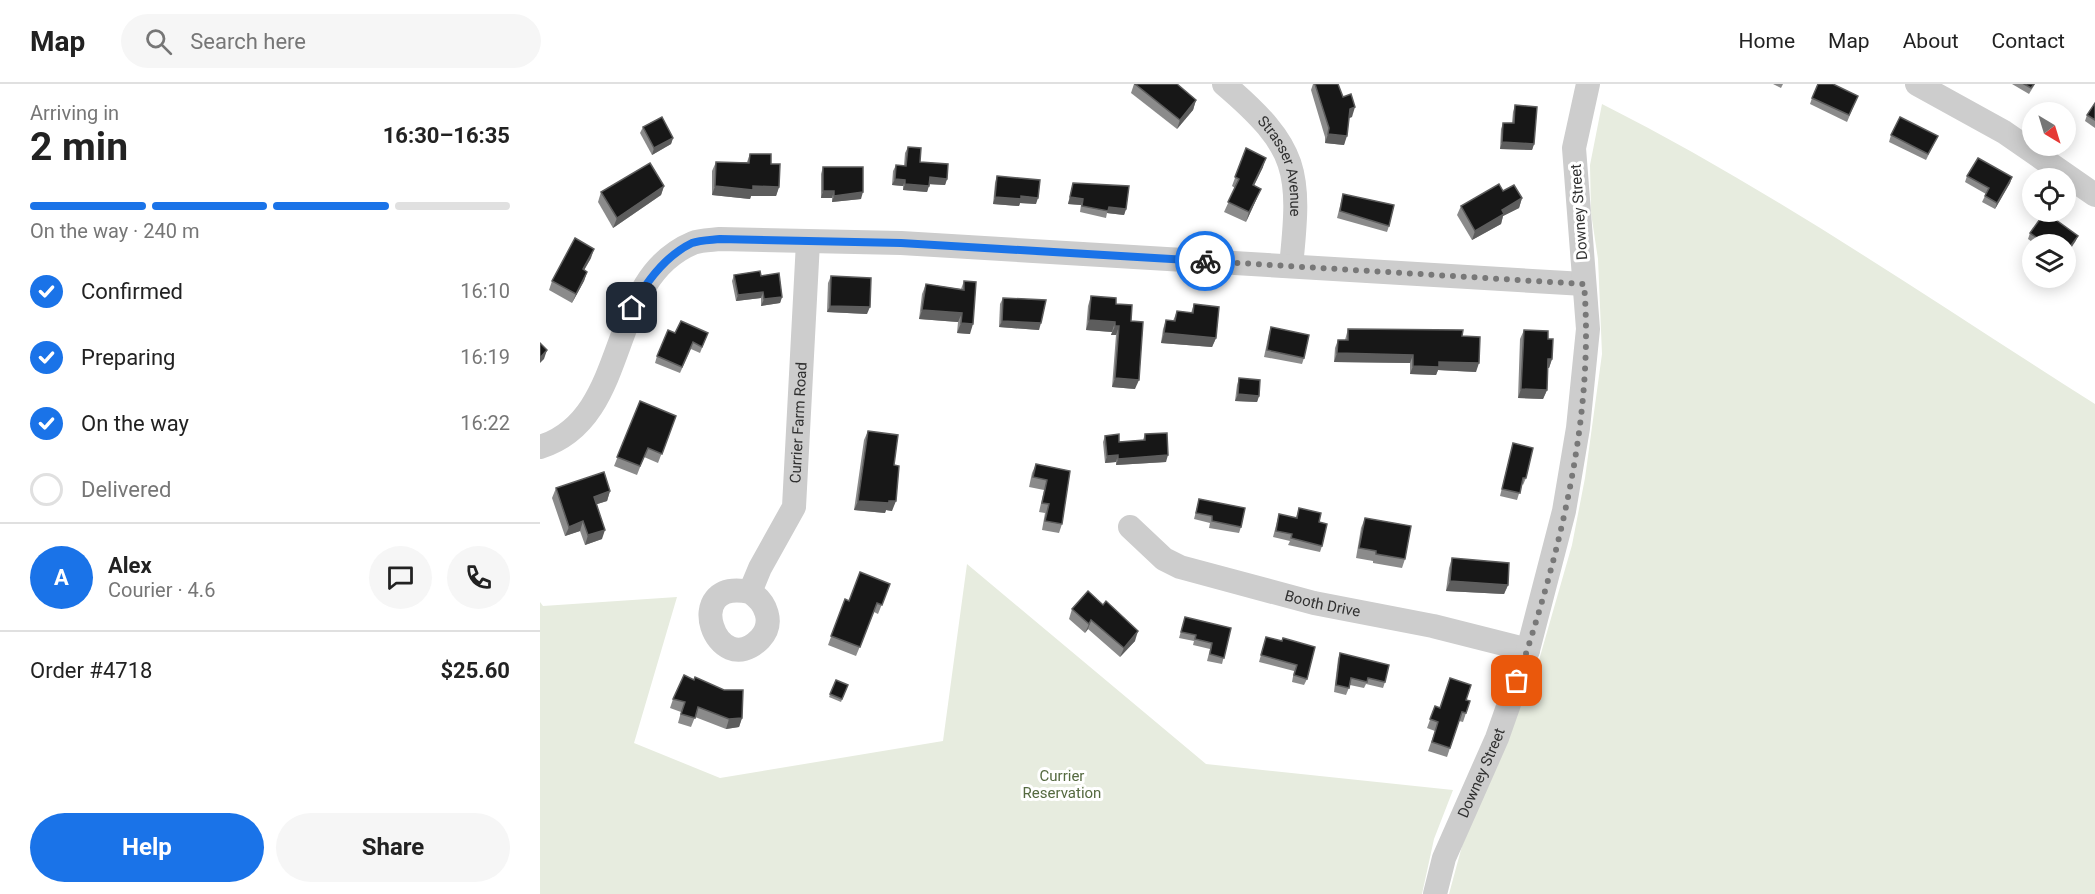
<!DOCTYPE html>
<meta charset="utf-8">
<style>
body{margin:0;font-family:Roboto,sans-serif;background:#f6f6f6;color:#222;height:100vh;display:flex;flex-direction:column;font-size:22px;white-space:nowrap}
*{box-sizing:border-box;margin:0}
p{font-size:20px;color:#767676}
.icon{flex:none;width:33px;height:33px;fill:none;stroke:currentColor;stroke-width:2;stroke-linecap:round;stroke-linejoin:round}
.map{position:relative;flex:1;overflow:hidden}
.drawer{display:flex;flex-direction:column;background:#fff;width:540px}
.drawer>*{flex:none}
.needle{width:39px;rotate:142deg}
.controls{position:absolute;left:1482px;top:18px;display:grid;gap:12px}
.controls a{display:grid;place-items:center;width:54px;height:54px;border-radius:50%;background:#fff;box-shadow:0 3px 15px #0003;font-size:30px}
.pin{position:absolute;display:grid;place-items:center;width:51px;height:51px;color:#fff;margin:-26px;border-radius:12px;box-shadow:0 3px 9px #0006}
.courier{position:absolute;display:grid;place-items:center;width:60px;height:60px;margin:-30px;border:4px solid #1a73e8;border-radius:50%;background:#fff;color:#222;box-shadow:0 2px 8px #0007}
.summary em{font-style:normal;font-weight:700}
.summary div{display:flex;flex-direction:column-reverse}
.summary{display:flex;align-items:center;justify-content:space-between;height:102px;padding:0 30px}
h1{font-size:39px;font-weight:700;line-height:45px}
.bar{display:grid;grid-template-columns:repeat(4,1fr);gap:9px 6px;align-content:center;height:72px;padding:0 30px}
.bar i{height:8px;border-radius:4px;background:#e0e0e0}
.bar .selected{background:#1a73e8}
.bar p{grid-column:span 4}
.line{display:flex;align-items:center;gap:15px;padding:0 30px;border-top:2px solid #e0e0e0}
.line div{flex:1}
.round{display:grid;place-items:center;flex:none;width:63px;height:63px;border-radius:32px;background:#f6f6f6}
ol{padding:0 30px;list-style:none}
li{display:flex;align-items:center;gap:18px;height:66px}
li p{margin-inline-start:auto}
li .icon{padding:6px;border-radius:50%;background:#1a73e8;color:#fff;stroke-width:4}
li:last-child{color:#767676}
li i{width:33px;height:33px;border:3px solid #e0e0e0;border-radius:50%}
.action{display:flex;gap:12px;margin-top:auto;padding:12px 30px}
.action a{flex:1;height:69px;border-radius:36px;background:#1a73e8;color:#fff;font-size:24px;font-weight:700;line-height:69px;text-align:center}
.action a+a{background:#f6f6f6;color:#222}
header{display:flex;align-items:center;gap:36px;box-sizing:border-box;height:84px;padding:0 30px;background:#fff;border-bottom:2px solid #e0e0e0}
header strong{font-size:28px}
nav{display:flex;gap:33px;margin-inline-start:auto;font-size:21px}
.search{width:420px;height:54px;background:#f6f6f6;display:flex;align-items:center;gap:15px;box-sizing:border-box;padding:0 21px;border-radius:33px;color:#767676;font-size:22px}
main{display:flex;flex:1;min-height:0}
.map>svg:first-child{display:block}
</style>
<header>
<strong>Map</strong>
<div class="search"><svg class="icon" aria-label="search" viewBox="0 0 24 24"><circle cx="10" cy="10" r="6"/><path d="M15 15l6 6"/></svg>Search here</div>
<nav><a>Home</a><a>Map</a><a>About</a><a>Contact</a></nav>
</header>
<main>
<section class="drawer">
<div class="summary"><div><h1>2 min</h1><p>Arriving in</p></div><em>16:30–16:35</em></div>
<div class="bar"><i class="selected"></i><i class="selected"></i><i class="selected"></i><i></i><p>On the way · 240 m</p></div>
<ol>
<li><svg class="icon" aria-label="check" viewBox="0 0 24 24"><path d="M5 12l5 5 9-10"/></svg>Confirmed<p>16:10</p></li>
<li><svg class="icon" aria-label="check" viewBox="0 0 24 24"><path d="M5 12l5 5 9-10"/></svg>Preparing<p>16:19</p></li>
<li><svg class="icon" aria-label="check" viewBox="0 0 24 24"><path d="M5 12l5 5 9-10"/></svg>On the way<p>16:22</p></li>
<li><i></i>Delivered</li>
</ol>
<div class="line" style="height:108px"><b class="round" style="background:#1a73e8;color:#fff">A</b><div><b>Alex</b><p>Courier · 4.6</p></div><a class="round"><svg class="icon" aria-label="chat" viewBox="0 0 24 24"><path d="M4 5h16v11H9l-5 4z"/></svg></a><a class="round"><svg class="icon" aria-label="phone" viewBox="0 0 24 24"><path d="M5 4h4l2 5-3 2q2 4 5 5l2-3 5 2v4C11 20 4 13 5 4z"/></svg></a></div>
<div class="line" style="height:78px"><div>Order #4718</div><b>$25.60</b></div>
<div class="action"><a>Help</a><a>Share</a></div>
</section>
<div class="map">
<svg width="1555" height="810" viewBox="0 0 1555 810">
<rect width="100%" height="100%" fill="#fff"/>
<!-- green -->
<g fill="#e7ecdf">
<path d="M1062,20C1234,107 1392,217 1555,320V810H909L922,762L997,583L1032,461L1045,394L1062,270L1058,175L1051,129L1050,81Z"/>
<path d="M427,480L666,680L913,706L894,755L882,810H0V518L3,522L137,513L94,659L180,694L403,657Z"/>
</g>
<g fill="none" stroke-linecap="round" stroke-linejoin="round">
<!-- minor -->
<g stroke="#cdcdcd" stroke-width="24">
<path id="s1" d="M684,0C759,64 761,87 751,182"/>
<path d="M1377,0L1464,48L1555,111"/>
<path d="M0,363C93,334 64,196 153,159C160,156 172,156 180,155L361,159L1044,200"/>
<path id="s2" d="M590,443L624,475L640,483L774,519L893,542L988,566"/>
<path id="s3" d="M210,508C226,518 235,539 220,555C177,599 139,493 210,508L220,484L254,423L268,158"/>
<path id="s4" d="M895,810L904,774L957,654L988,566L1024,427L1038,344L1048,245L1034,64L1048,0"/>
</g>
</g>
<!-- wall -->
<g fill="#8b8b8b">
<path d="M594,0H637L656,16L653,26L637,45L591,9Z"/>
<path d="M773,0H798L803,13L812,33L809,34L804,61L785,59V53L771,6Z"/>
<path d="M1233,0H1243L1241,4Z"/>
<path d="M1472,0H1495L1489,10Z"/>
<path d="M1318,12L1307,38L1270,20L1272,14Z"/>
<path d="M1555,20V44L1545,37L1547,31Z"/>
<path d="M975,21L994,60L992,66L960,65L961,45L963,39H972L973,28Z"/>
<path d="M103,43L133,54L131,60L112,71L100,49Z"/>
<path d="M1351,51L1395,58L1386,76L1349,58Z"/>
<path d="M368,63L380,78L407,95L405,101L389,100L387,108L363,106V102L352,101L353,87L356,81L364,82L365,69Z"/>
<path d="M706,64L723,83L714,101L717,114L706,138L684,128L695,104L692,102Z"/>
<path d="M210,70L231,80L239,103L236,112H211L210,115L172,111V87L176,78H207Z"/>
<path d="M283,83L321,115L292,118V114H281V90Z"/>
<path d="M457,92L496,120L480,119L479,122L453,120L455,99Z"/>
<path d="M1427,92L1472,93L1470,99L1455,125L1442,118L1446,110L1425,98Z"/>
<path d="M533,99L586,125L584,131L567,129L566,134L540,128L541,121L528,120Z"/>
<path d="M124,102L121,111L73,144L58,118L61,108Z"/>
<path d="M963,107L982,114L979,124L963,132L961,140L932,156L917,131L921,122Z"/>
<path d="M803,110L849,142L847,148L797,134Z"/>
<path d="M1490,149L1538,152L1535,158L1526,160H1495L1488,155Z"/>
<path d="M51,174L44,186L47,188L44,197L32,219L9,206L12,197Z"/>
<path d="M194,191L221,192L242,213L240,219L221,222V214L196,217L192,197Z"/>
<path d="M291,192L327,230L287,228L288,199Z"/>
<path d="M424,197L430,250L417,249L418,238L379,235L382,210L386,200L421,205Z"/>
<path d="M551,212L576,220L591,237L595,305L572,303L576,251H571L572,248L546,246L548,222Z"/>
<path d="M463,214L499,246L459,243L460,220Z"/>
<path d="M654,220L676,254L672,263L621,259L623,245L626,236L633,237L637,227L651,229Z"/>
<path d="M731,243L764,274L762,280L724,273L729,249Z"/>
<path d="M808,245L922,252L936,288L898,286L896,291L870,290V279L794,278L795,264L798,256H805Z"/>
<path d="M984,246L1008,255L1012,275L1009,284H1007V306L1003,315L978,314L980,255Z"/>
<path d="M135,249H168L160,269L151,265L140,289L115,279L117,272Z"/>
<path d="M699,294L719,312L717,318L695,317L697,301Z"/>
<path d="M100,317L136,332L118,379L104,373L97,391L74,382Z"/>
<path d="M328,347L354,381L352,427L346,426L345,429L314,426L324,356Z"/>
<path d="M605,350L626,378L576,381V378L565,379L563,358L565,352L579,358L603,356Z"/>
<path d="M973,359L986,394L983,401L982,400L977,416L960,412Z"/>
<path d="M496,380L530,387L522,440L519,449L502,446L505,429L499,428L504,406L489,403L492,389Z"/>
<path d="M16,404L70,407L67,417L57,420L62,455L45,461L40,447L25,452L12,414Z"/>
<path d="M659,415L701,443L699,449L669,444L670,439L654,435Z"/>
<path d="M759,424L779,438L782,462L780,468L748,461L750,457L733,453L739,430L756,434Z"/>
<path d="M825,434L865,475L862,484L833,479V477L816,474L821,444Z"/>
<path d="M912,474L968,501L964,510L906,507L909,484Z"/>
<path d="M350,500L338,530L334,528L316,572L288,561L305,515L309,517Z"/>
<path d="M532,525L595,557L580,573L548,545L545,549L529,535Z"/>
<path d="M645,533L691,544L682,580L667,577L670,565L653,561L654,557L639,554Z"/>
<path d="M726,553L742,557L767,595L764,601L752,598L754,587L719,578Z"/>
<path d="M800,569L845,598L843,604L826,600L824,604L810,601L806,611L794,608L798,575Z"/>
<path d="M296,596L308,601L301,618L289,613Z"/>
<path d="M133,615L202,634L199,643L186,645L155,633L151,643L138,639L141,628L130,624Z"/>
<path d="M926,616L930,617L923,638L919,637L907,673L888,667L895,647L887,644L895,622L900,624Z"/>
</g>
<!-- shaded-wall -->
<g fill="#5d5d5d">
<path d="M656,16L653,26L637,45L640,36Z"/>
<path d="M815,23L812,33L806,35L810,25Z"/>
<path d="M788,50L807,52L804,61L785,59Z"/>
<path d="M133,54L131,60L112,71L114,64Z"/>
<path d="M962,58L994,60L992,66L960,65Z"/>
<path d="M726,74L723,83L710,110L713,101Z"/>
<path d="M390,93L407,95L405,101L387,100Z"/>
<path d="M1472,93L1470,99L1455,125L1457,119Z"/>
<path d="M355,95L365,96L363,102L352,101Z"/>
<path d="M365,100L389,102L387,108L363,106Z"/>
<path d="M124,102L121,111L73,144L77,134Z"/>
<path d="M175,102H213L239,103L236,112H211L210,115L172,111Z"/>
<path d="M721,105L717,114L706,138L709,128Z"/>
<path d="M283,107H294L292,114H281Z"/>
<path d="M323,108L321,115L292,118L294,112Z"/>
<path d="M481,112L498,114L496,120L480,119L479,122L453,120L455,113Z"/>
<path d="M530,113L543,115L541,121L528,120Z"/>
<path d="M982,114L979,124L963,132L961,140L932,156L935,147L962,126Z"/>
<path d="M569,123L586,125L584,131L567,129Z"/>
<path d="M1538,152L1535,158L1526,172V168Z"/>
<path d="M54,165L51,174L39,195L43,185Z"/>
<path d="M47,188L44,197L32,219L36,210Z"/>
<path d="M223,208L221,214L196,217L198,211Z"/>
<path d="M242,213L240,219L221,222L224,215Z"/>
<path d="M290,222L330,223L327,230L287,228Z"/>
<path d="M382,226L422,229L418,238L379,235Z"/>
<path d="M549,236L575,238L572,248L546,246Z"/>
<path d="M462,237L501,239L499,246L459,243Z"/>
<path d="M421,239L433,240L430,250L417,249Z"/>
<path d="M575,242H579L576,251H571Z"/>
<path d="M624,249L676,254L672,263L621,259Z"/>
<path d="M7,266L4,275L0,279V274Z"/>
<path d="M797,269L873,271L870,279L794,278Z"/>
<path d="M1008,275H1012L1009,284H1004Z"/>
<path d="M899,278L939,279L936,288L898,286L896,291L870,290L873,282Z"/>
<path d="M575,294L599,296L595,305L572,303Z"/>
<path d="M981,305L1007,306L1003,315L978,314Z"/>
<path d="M698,310L719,312L717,318L695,317Z"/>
<path d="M578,371L576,378L565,379L567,372Z"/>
<path d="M628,371L626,378L576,381L578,375Z"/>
<path d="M70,407L67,417L51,422L54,413Z"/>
<path d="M318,417H356L352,427L346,426L345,429L314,426Z"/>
<path d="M43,437L40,447L25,452L29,443Z"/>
<path d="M65,446L62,455L45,461L48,451Z"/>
<path d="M910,497L968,501L964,510L906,507Z"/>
<path d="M551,536L548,545L545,549L549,540Z"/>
<path d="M598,547L595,557L580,573L584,564Z"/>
<path d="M202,634L199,643L186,645L189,635Z"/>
</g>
<!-- building -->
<g fill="#171717" stroke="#5d5d5d" stroke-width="1.5">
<path d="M595,0H637L656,16L640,36Z"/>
<path d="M775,0H798L803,13L811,10L815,23L810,25L807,52L788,50L789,44Z"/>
<path d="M1278,0H1293L1318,12L1309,31L1272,14Z"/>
<path d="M1484,0H1494L1491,4Z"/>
<path d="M1555,19V36L1547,31Z"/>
<path d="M975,21L997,23L994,60L962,58L963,39H974Z"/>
<path d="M122,33L133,54L114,64L103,43Z"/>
<path d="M1360,33L1398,52L1388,70L1351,51Z"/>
<path d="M368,63L381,64L380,78L408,80L407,95L390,93L389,102L365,100V96L355,95L356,81L366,82Z"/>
<path d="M706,64L726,74L713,101L721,105L709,128L688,118L699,95L695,93Z"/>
<path d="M210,70H231V80H240L239,103L213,102V106L175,102L176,78L209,79Z"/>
<path d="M1438,74L1472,93L1457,119L1445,112L1449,104L1427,92Z"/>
<path d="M110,79L124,102L77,134L61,108Z"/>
<path d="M283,83H323V108L294,112V107H283Z"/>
<path d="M457,92L500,96L498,114L481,112V115L455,113Z"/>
<path d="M533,99L589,102L586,125L569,123L568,127L542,122L543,115L530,113Z"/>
<path d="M959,100L963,107L974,101L982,114L962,126L964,130L935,147L921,122Z"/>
<path d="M803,110L854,121L849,142L800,127Z"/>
<path d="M1505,128L1538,152L1526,168V160H1506L1490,149Z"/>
<path d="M35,154L54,165L43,185L47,188L36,210L12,197Z"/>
<path d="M220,187L221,192L239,189L242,213L224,215L223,208L198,211L194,191Z"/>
<path d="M291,192L331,194L330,223L290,222Z"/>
<path d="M424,197L436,198L433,240L421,239L422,229L382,226L386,200L424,206Z"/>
<path d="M551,212L576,214V220L592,221L591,237L603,238L599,296L575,294L579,242H575V238L549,236Z"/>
<path d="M463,214L506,216L501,239L462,237Z"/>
<path d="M654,220L679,223L676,254L624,249L626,236L635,237L637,227L653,229Z"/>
<path d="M141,237L168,249L162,263L153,258L142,283L117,272L128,246L135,249Z"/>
<path d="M731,243L769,251L764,274L727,266Z"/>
<path d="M808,245L923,246L922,252L940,253L939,279L899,278V283L873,282V271L797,269L798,256H808Z"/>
<path d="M984,246L1008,247V255H1013L1012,275H1008L1007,306L981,305Z"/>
<path d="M0,259L7,266L0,274Z"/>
<path d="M699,294L720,296L719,312L698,310Z"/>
<path d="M100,317L136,332L122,370L108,364L100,382L77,373Z"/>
<path d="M328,347L358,351L354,381L359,382L356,417H349V419L318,417Z"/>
<path d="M627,349L628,371L578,375V371L567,372L565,352L579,350V358L605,356V350Z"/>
<path d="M973,359L993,364L986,394H983L980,409L962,405Z"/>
<path d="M496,380L530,387L522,440L505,437L509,420L502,419L507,396L493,393Z"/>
<path d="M64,388L70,407L54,413L65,446L48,451L43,437L29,443L16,404Z"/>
<path d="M659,415L705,424L701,443L672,437V432L656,429Z"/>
<path d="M759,424L781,429L779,438L787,440L782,462L751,454L752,450L736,447L739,430L757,434Z"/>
<path d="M825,434L871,442L865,475L836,470V467L819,464Z"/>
<path d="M912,474L969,479L968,501L910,497Z"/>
<path d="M320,488L350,500L342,521L337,519L320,563L291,552L305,515L309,517Z"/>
<path d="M548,507L563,521L566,517L598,547L584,564L551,536L549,540L532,525Z"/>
<path d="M645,533L691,544L684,574L670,570L672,559L655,555L656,551L641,548Z"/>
<path d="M726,553L742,557L743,554L775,563L767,595L754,591L757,581L721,571Z"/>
<path d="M800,569L849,581L845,598L828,594L827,598L811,594L809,604L796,601Z"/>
<path d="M144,591L154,596L155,593L184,606H203L202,634L189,635L158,623L155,634L141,630L145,618L133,615Z"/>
<path d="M910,594L931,601L926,616L930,617L926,629L922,628L910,664L892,658L898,638L890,635L895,622L900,624Z"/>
<path d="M296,596L308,601L302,615L290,610Z"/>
</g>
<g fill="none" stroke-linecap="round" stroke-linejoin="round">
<!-- done -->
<path stroke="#787878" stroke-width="6" stroke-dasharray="0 10.8" d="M665,177L1044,200C1055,332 1019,472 977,597"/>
<!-- route -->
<path stroke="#1a73e8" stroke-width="8" d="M92,224C106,198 125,172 152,159C160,156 172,156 180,155L361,159L665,177"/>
</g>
<g text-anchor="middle" stroke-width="6" stroke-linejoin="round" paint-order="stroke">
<!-- street labels -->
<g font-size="15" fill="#303030" stroke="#fff">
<text dy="5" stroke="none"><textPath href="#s1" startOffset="104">Strasser Avenue</textPath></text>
<text transform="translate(1039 128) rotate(-94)" y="5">Downey Street</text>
<text dy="5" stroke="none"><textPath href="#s3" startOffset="363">Currier Farm Road</textPath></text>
<text dy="5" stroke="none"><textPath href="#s2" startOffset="212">Booth Drive</textPath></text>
<text dy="5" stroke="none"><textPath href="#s4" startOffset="130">Downey Street</textPath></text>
</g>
<!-- park labels -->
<g font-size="15" fill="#556a40" stroke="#fff">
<text x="522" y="697">Currier<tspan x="522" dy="17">Reservation</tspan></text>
</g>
</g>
</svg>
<div class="controls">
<a><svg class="needle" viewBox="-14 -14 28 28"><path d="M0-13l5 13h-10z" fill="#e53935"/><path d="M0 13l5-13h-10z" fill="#767676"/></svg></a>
<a><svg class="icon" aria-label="locate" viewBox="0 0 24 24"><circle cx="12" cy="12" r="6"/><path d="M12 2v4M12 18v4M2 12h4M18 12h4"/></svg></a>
<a><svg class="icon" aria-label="layers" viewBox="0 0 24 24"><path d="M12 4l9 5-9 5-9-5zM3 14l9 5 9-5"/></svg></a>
</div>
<div class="pin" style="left:977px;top:597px;background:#ea580c"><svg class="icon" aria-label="bag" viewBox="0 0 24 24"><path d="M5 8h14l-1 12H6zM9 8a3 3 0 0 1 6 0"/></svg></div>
<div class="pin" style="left:92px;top:224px;background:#1f2937"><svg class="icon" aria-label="home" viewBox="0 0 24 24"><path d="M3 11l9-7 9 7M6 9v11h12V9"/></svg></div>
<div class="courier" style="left:665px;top:177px"><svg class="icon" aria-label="bike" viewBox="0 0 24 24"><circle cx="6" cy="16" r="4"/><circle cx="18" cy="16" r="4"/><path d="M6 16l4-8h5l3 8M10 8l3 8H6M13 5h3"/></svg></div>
</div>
</main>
